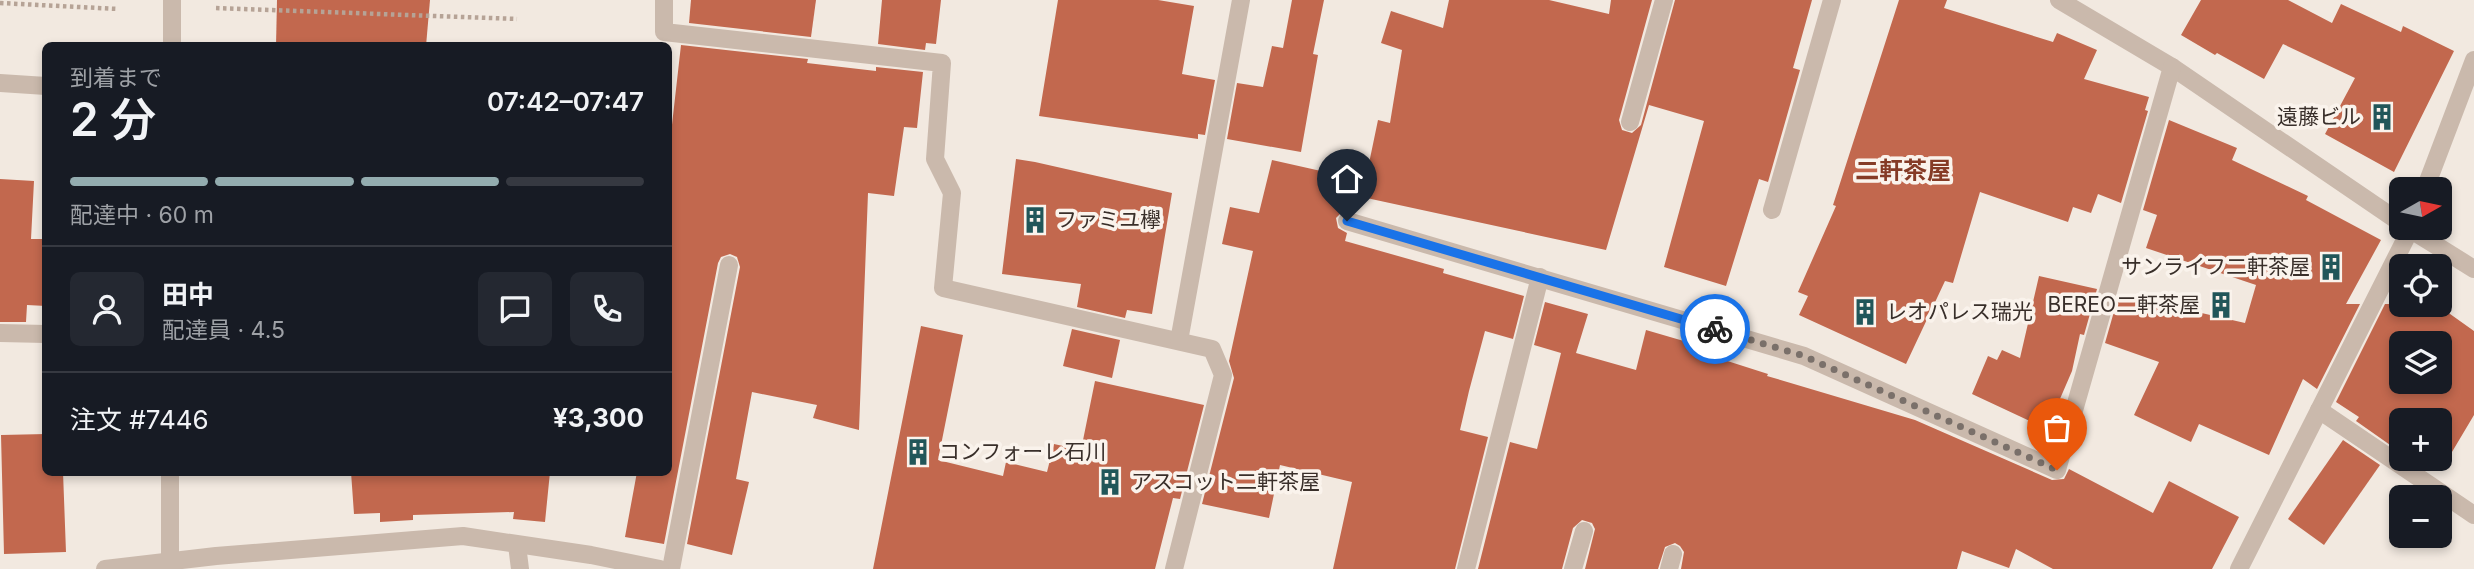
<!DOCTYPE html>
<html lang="ja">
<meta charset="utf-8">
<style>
body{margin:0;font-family:Inter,"Noto Sans JP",sans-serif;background:#242831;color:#f1f3f6;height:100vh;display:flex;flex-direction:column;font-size:26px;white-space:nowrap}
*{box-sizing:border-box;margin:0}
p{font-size:23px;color:#9ea1a6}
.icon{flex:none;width:38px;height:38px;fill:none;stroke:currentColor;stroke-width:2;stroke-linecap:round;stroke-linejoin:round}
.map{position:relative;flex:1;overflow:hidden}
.side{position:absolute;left:42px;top:42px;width:630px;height:434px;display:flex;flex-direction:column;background:#171b24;border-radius:10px;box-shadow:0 4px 10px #0003}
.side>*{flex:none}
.needle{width:46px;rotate:81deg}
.buttons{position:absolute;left:2389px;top:177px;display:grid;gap:14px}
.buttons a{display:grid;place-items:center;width:63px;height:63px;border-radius:10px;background:#171b24;box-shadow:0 4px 10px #0003;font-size:35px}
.pin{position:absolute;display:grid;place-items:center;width:60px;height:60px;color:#fff;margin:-72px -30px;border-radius:50% 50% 50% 0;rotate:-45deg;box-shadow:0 0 7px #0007}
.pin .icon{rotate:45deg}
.courier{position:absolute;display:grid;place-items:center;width:70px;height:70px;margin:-35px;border:5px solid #1a73e8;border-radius:50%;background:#fff;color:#222;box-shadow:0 2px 9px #0007}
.head em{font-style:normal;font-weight:600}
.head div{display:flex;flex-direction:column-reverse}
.head{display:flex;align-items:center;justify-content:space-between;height:119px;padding:0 28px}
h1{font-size:46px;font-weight:600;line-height:52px}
.bar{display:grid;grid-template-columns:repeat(4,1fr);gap:10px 7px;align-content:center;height:84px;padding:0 28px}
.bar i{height:9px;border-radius:5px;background:#363941}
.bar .active{background:#93acaf}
.bar p{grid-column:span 4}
.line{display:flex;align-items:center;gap:18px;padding:0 28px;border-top:2px solid #363941}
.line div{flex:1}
.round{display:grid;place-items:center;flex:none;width:74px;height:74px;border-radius:10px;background:#242831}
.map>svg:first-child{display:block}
</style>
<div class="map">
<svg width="2474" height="569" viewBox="0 0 2474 569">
<rect width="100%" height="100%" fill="#f2e9e0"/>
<!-- building -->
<g fill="#c2684e" fill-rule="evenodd">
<path d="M277,0H430L426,46H276Z"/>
<path d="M691,0H816L811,37L689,23Z"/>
<path d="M882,0H941L936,44L926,43L925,50L878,44Z"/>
<path d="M1058,0H1158L1194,6L1182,74L1215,80L1205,135L1198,134V139L1039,116Z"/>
<path d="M1292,0H1324L1313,54L1318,55L1301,152L1227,139L1237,83L1263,87L1272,46L1283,48Z"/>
<path d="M1449,0H1549L1609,14L1611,0H1652L1619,120L1622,130L1632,133L1641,125L1675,0H1812L1793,68L1800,70L1768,182L1759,179L1726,286L1664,267L1704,121L1649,105L1606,250L1362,197L1378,120L1390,123L1402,50L1381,43L1391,11L1443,28Z"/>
<path d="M1899,0H1947L1944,8L2053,42L2057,33L2097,50L2084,79L2149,97L2145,110L2148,111L2121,203L2098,194L2091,213L2073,207L2068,222L1980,192L1953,283L1945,281L1906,364L1799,315L1808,296L1798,292L1836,206L1833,205Z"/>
<path d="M2201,0H2288L2332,23L2341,4L2401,32L2403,26L2454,51L2394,172L2325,134L2355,78L2283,44L2264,79L2217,53L2215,55L2181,35Z"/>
<path d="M681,45L808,59L807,63L876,71V67L923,72L917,128L904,127L894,196L868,193L859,430L813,418L817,405L752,392L736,479L749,482L732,555L687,544L740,267L737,257L730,254L721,257L718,263L664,544L625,537L637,472H668V160Z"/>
<path d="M2169,120L2237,148L2232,160L2308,196L2306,200L2381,240L2346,304H2360L2317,389L2303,379L2269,455L2199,424L2191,442L2134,415L2159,362L2105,343L2119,294L2245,323L2256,285L2146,248L2157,215L2143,210Z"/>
<path d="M1016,159L1035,162L1172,193L1152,314L1127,310L1125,318L1077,307L1081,284L1002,274Z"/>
<path d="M1272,160L1361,180L1353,211L1344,210L1336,218L1338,228L1347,233L1345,241L1444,269L1443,273L1524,296L1513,339L1485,331L1469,391L1460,430L1488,437L1455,569H1333L1352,482L1280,465L1269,518L1202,504L1234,378L1229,361L1253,251L1222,244L1230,207L1259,213Z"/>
<path d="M0,179L34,181L31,239H46V306L27,305L26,322H0Z"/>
<path d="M2039,276L2097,289L2084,335L2080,334L2072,371L2047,429L1972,394L1988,356L1997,360L2002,350L2020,358Z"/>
<path d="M1545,302L1588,314L1576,353L1636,370L1646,330L1694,344L1693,350L1768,374L1767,376L1915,420L2052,480L2064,479L2069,469L2153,513L2169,481L2239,517L2212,569H2053L2016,549L2009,568L1962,551L1957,569H1681L1684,552L1680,546L1675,543L1665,547L1658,569H1585L1595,529L1592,523L1582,520L1573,528L1562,569H1478L1510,442L1537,449L1561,353L1534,345Z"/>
<path d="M2385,304H2436L2474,331V415L2449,457L2440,451V420H2401V436L2393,447L2356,421L2359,417L2336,402ZM2401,343H2440V382H2401Z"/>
<path d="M921,326L963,335L938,460L1003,476L1006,462L1047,472L1054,444L1081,450L1095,381L1204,405L1180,499L1173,498L1155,569H873Z"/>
<path d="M1072,329L1120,340L1112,378L1063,366Z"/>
<path d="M46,434V472H63L66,552L4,554L1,435Z"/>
<path d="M2343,440L2380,465L2324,545L2288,519Z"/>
<path d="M351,472H550L545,522L513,519L514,512L413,515V520L380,522V513L354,514Z"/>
</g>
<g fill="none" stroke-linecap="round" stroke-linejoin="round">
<!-- path -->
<g stroke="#b6a396" stroke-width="4.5" stroke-dasharray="3.5 3.5" stroke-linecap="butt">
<path d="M0,3L118,9"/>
<path d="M216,8L517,19"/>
</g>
<!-- service -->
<g stroke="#cab9ac" stroke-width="18">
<path d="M0,83L46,86"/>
<path d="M1630,122L1664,0"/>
<path d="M1772,210L1832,0"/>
<path d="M0,333L46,334"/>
<path d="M2319,410L2474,515"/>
<path d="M517,545L520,569"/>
<path d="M671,569L729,265"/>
<path d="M1573,569L1584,531"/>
<path d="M1669,569L1673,554"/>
</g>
<!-- minor -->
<g stroke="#cab9ac" stroke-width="18">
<path d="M664,0V32L942,63L935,159L952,193L943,288L1212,349L1223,375L1174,569"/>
<path d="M2059,0L2172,67L2401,223"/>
<path d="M2425,189L2474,60"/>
<path d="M1347,221L1804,356L2057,470L2172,67"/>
<path d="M2408,228L2474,269"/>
<path d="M1179,341L1241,0"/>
<path d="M105,569L216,556L463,536L591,555L660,569"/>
<path d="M1466,569L1540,277"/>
<path d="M2239,569L2411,228"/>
</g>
<!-- tertiary -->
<g stroke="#cab9ac" stroke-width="18">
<path d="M172,0V46"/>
<path d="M170,569V472"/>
</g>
</g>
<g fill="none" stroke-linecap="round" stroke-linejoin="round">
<!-- done -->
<path stroke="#7a706a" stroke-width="7" stroke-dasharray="0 12.6" d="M1715,329L1804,356L2057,470"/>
<!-- route -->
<path stroke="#1a73e8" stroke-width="9" d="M1347,221L1715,329"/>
</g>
<!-- icons -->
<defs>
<symbol id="building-bare" viewBox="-9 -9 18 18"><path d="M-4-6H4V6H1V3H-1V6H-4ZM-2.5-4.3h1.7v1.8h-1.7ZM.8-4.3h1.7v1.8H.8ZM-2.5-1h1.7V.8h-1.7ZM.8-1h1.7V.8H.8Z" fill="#215659" stroke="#faf3ec" stroke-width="2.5" paint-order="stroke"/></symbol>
</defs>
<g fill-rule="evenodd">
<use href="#building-bare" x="2363" y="98" width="38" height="38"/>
<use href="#building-bare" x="1016" y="201" width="38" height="38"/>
<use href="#building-bare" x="2312" y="248" width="38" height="38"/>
<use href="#building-bare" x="2202" y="286" width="38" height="38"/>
<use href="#building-bare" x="1846" y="293" width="38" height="38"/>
<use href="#building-bare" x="899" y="433" width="38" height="38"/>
<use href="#building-bare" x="1091" y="463" width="38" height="38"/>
</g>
<g text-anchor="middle" stroke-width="7" stroke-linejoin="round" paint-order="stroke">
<!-- poi labels -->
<g font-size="21" fill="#392f2a" stroke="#faf3ec" text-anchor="start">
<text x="2361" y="124" text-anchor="end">遠藤ビル</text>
<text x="1056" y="227">ファミユ欅</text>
<text x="2310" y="274" text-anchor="end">サンライフ二軒茶屋</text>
<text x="2200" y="312" text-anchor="end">BEREO二軒茶屋</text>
<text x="1886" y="319">レオパレス瑞光</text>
<text x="939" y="459">コンフォーレ石川</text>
<text x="1131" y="489">アスコット二軒茶屋</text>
</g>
<!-- quarter labels -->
<g font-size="24" font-weight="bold" fill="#853b26" stroke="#faf3ec">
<text x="1903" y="179">二軒茶屋</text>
</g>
</g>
</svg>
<div class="buttons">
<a><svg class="needle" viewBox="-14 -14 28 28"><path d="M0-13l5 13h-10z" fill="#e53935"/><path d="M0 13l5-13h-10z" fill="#9ea1a6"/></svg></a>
<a><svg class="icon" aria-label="locate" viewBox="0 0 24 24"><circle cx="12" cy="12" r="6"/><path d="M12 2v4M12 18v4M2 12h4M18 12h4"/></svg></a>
<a><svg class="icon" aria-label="layers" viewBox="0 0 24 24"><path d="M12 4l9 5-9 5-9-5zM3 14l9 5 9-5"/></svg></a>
<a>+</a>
<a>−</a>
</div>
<div class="pin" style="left:2057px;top:470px;background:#ea580c"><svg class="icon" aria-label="bag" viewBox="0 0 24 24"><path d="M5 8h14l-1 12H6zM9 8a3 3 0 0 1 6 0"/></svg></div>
<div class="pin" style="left:1347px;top:221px;background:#1f2937"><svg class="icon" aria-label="home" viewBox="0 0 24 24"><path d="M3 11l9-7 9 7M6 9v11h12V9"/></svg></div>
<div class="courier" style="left:1715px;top:329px"><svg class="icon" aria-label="bike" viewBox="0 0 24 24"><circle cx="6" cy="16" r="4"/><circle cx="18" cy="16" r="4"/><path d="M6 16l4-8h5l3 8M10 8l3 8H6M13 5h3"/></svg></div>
<section class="side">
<div class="head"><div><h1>2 分</h1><p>到着まで</p></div><em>07:42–07:47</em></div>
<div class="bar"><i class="active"></i><i class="active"></i><i class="active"></i><i></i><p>配達中 · 60 m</p></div>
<div class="line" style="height:126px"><a class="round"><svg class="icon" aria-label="person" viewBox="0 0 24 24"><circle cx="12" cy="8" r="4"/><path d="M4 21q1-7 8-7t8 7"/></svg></a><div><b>田中</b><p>配達員 · 4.5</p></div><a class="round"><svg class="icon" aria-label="chat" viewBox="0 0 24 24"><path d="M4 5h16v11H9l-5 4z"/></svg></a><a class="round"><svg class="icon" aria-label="phone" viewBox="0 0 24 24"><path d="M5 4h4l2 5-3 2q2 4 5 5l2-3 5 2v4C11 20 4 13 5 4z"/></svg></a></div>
<div class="line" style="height:91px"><div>注文 #7446</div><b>¥3,300</b></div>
</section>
</div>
